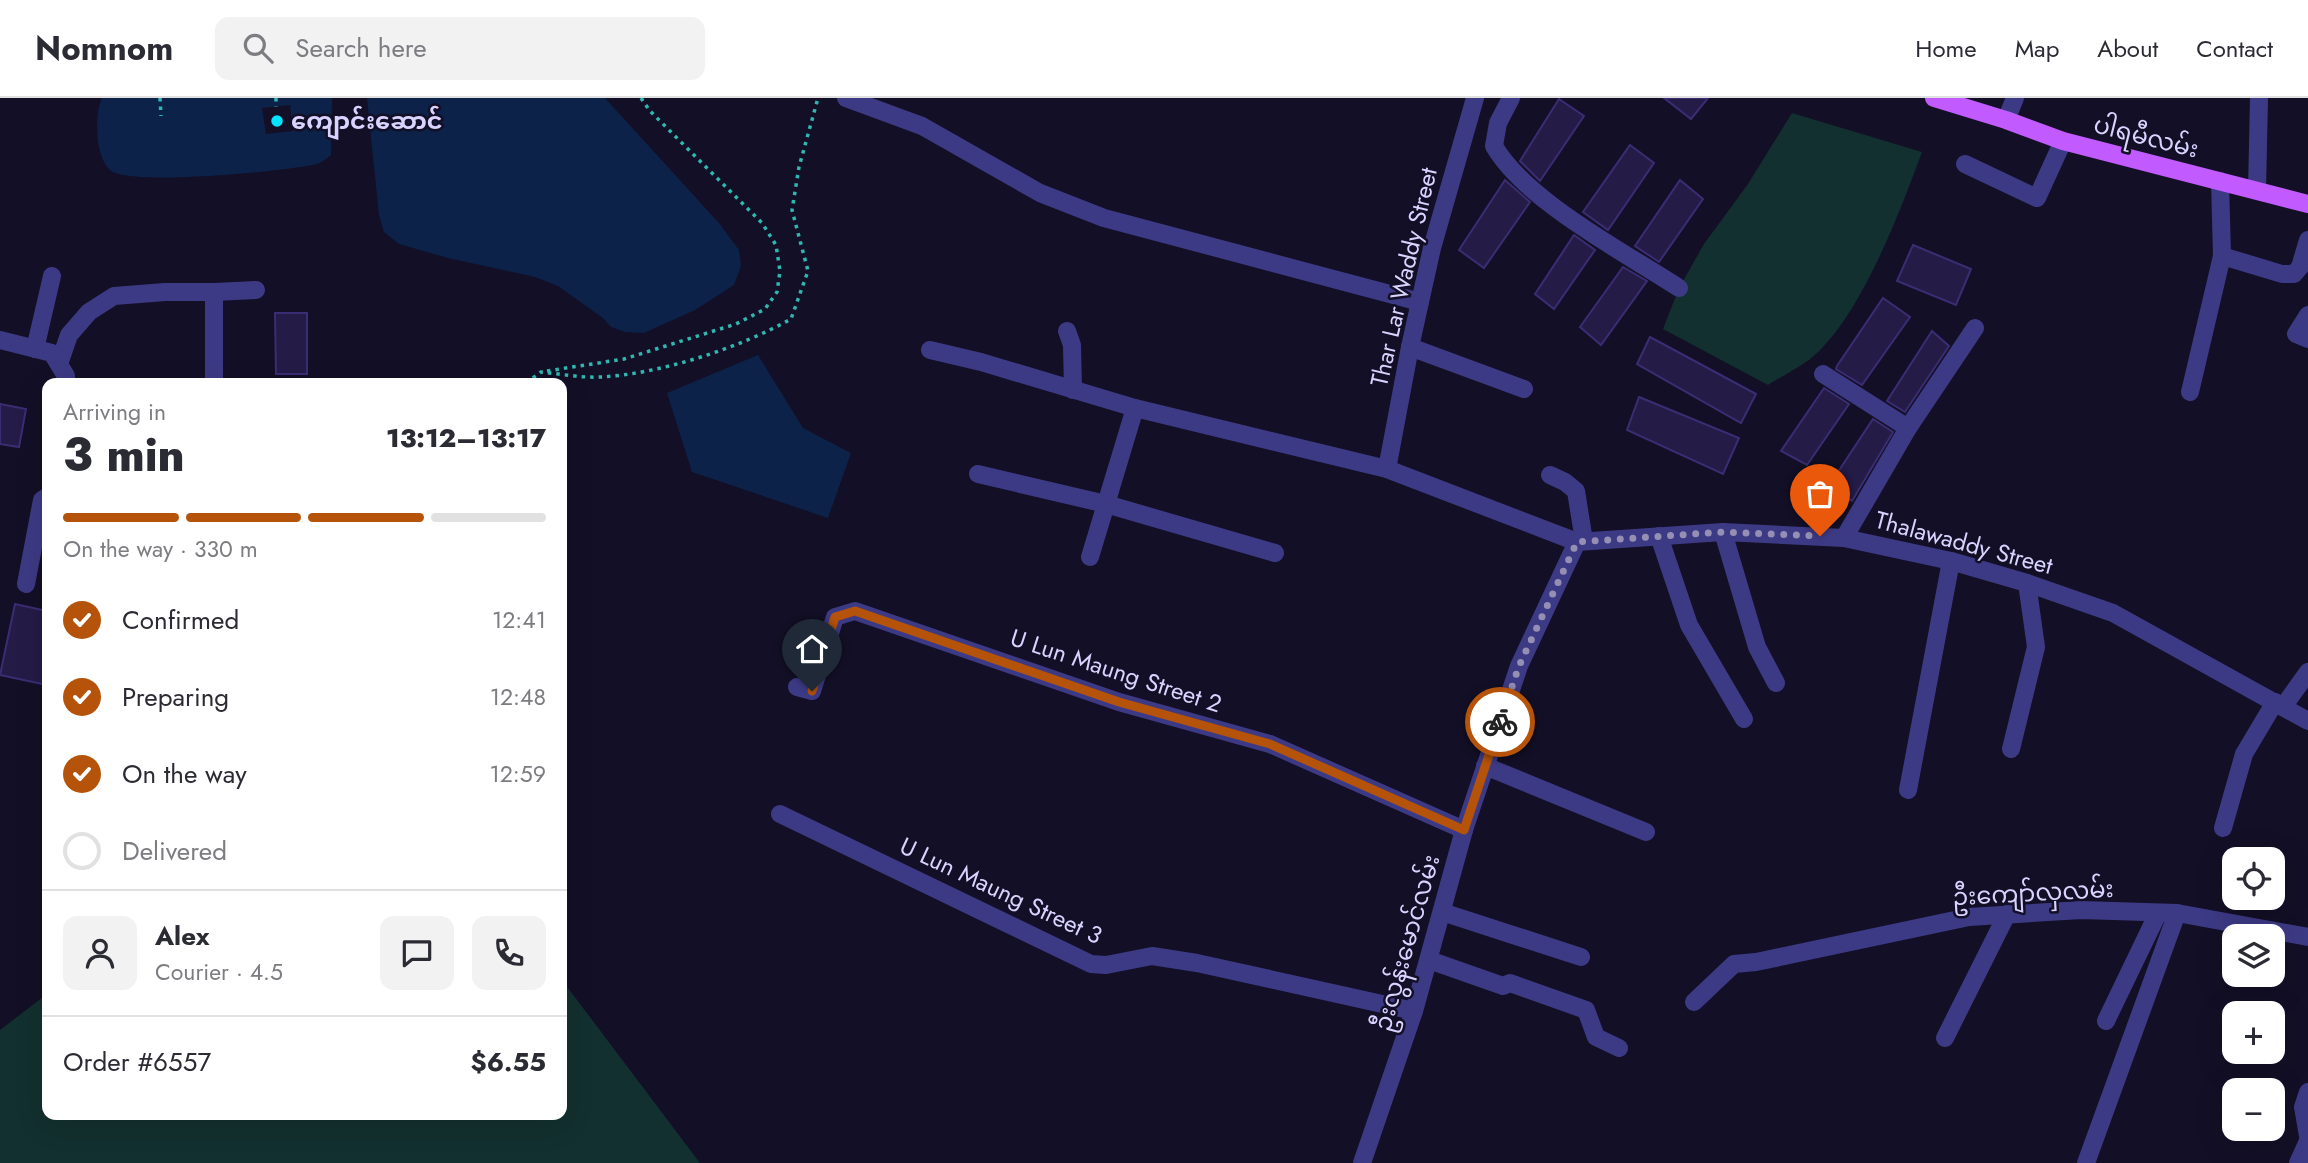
<!DOCTYPE html>
<meta charset="utf-8">
<style>
body{margin:0;font-family:Jost,"Noto Sans Myanmar",sans-serif;background:#f2f2f3;color:#2b2b33;height:100vh;display:flex;flex-direction:column;font-size:26px;white-space:nowrap}
*{box-sizing:border-box;margin:0}
p{font-size:23px;color:#7c7c81}
.icon{flex:none;width:38px;height:38px;fill:none;stroke:currentColor;stroke-width:2;stroke-linecap:round;stroke-linejoin:round}
.map{position:relative;flex:1;overflow:hidden}
.drawer{position:absolute;left:42px;top:280px;width:525px;height:742px;display:flex;flex-direction:column;background:#fff;border-radius:14px;box-shadow:0 7px 28px #0002}
.drawer>*{flex:none}
.buttons{position:absolute;left:2222px;top:749px;display:grid;gap:14px}
.buttons a{display:grid;place-items:center;width:63px;height:63px;border-radius:14px;background:#fff;box-shadow:0 7px 28px #0002;font-size:35px}
.pin{position:absolute;display:grid;place-items:center;width:60px;height:60px;color:#fff;margin:-72px -30px;border-radius:50% 50% 50% 0;rotate:-45deg;box-shadow:0 0 7px #0007}
.pin .icon{rotate:45deg}
.courier{position:absolute;display:grid;place-items:center;width:70px;height:70px;margin:-35px;border:5px solid #b45309;border-radius:50%;background:#fff;color:#222;box-shadow:0 2px 9px #0007}
.summary em{font-style:normal;font-weight:800}
.summary div{display:flex;flex-direction:column-reverse}
.summary{display:flex;align-items:center;justify-content:space-between;height:119px;padding:0 21px}
h1{font-size:46px;font-weight:800;line-height:52px}
.bar{display:grid;grid-template-columns:repeat(4,1fr);gap:10px 7px;align-content:center;height:84px;padding:0 21px}
.bar i{height:9px;border-radius:5px;background:#e1e1e2}
.bar .current{background:#b45309}
.bar p{grid-column:span 4}
.line{display:flex;align-items:center;gap:18px;padding:0 21px;border-top:2px solid #e1e1e2}
.line div{flex:1}
.round{display:grid;place-items:center;flex:none;width:74px;height:74px;border-radius:14px;background:#f2f2f3}
ol{padding:0 21px;list-style:none}
li{display:flex;align-items:center;gap:21px;height:77px}
li p{margin-inline-start:auto}
li .icon{padding:7px;border-radius:50%;background:#b45309;color:#fff;stroke-width:4}
li:last-child{color:#7c7c81}
li i{width:38px;height:38px;border:4px solid #e1e1e2;border-radius:50%}
header{display:flex;align-items:center;gap:42px;box-sizing:border-box;height:98px;padding:0 35px;background:#fff;border-bottom:2px solid #e1e1e2}
header strong{font-size:33px}
nav{display:flex;gap:38px;margin-inline-start:auto;font-size:24px}
.search{width:490px;height:63px;background:#f2f2f3;display:flex;align-items:center;gap:18px;box-sizing:border-box;padding:0 24px;border-radius:14px;color:#7c7c81;font-size:26px}
.map>svg:first-child{display:block}
</style>
<header>
<strong>Nomnom</strong>
<div class="search"><svg class="icon" aria-label="search" viewBox="0 0 24 24"><circle cx="10" cy="10" r="6"/><path d="M15 15l6 6"/></svg>Search here</div>
<nav><a>Home</a><a>Map</a><a>About</a><a>Contact</a></nav>
</header>
<div class="map">
<svg width="2308" height="1065" viewBox="0 0 2308 1065">
<rect width="100%" height="100%" fill="#130f26"/>
<!-- green -->
<g fill="#12302f">
<path d="M1792,15L1922,54C1900,114 1859,223 1809,262C1796,271 1781,279 1768,287L1663,231L1679,190L1704,146L1748,86Z"/>
<path d="M562,882L700,1065H0V932L47,896V1017H562Z"/>
</g>
<!-- water -->
<g fill="#0c2248" fill-rule="evenodd">
<path d="M102,0H332L331,57C326,61 323,64 317,66C288,73 128,89 110,72C95,58 94,17 102,0ZM290,7L293,33L266,36L262,10Z"/>
<path d="M367,0H605L719,125L739,152L741,168L734,187L695,212L644,235L625,234L611,229L603,220L558,188L535,179L448,160L399,146L384,134L379,117Z"/>
<path d="M758,257L803,330L851,355L828,420L692,374L667,295Z"/>
</g>
<!-- building -->
<g fill="#241b47" stroke="#3b2d73" stroke-width="2">
<path d="M1664,0H1708L1691,21Z"/>
<path d="M1559,1L1584,18L1540,83L1520,63Z"/>
<path d="M1630,47L1654,65L1608,132L1583,114Z"/>
<path d="M1505,82L1530,104L1484,170L1459,152Z"/>
<path d="M1680,82L1703,101L1659,164L1635,148Z"/>
<path d="M1574,137L1595,152L1554,211L1535,196Z"/>
<path d="M1913,147L1971,171L1956,207L1897,183Z"/>
<path d="M1623,169L1647,183L1601,247L1580,229Z"/>
<path d="M1883,200L1910,219L1862,287L1836,271L1837,268Z"/>
<path d="M275,215H307V276H276Z"/>
<path d="M1932,233L1949,248L1905,314L1887,303Z"/>
<path d="M1650,239L1756,296L1741,325L1637,266Z"/>
<path d="M1824,290L1849,306L1807,367L1781,353Z"/>
<path d="M1639,299L1739,340L1723,376L1627,332Z"/>
<path d="M0,306L26,311L19,349L0,346Z"/>
<path d="M1873,321L1893,334L1852,403L1830,386Z"/>
<path d="M15,506L47,513V587L0,577Z"/>
</g>
<g fill="none" stroke-linecap="round" stroke-linejoin="round">
<!-- path -->
<g stroke="#2fb8b0" stroke-width="3.5" stroke-dasharray="3.5 5" stroke-linecap="butt">
<path d="M160,0L161,18"/>
<path d="M276,0V9"/>
<path d="M547,273L624,261L736,226L765,211L777,194L780,173L776,147L762,125L650,13L641,0"/>
<path d="M526,285L541,274C561,276 581,280 601,279C660,276 739,250 791,221L808,173L792,112L799,69L818,0"/>
</g>
<!-- minor -->
<g stroke="#3d3a85" stroke-width="18">
<path d="M846,0L922,28L1040,95L1104,120L1420,204"/>
<path d="M1511,0L1498,25L1494,48C1526,103 1624,154 1679,190"/>
<path d="M2006,22L2015,0"/>
<path d="M1965,66L2037,100L2063,43"/>
<path d="M2220,83L2222,158L2282,176H2294L2300,169L2308,142"/>
<path d="M2257,93L2259,0"/>
<path d="M2308,217L2296,236L2308,241"/>
<path d="M1067,233L1072,247L1073,292"/>
<path d="M0,242L52,255L66,278L65,285"/>
<path d="M1410,249L1524,291"/>
<path d="M35,251L52,178"/>
<path d="M930,252L981,264L1135,310L1387,371L1577,444L1723,434L1844,440L1951,463L2027,485L2113,515L2308,623"/>
<path d="M59,266L69,237L89,214L114,198L165,194H214L256,192"/>
<path d="M1823,276L1908,330"/>
<path d="M214,285V194"/>
<path d="M2190,294L2222,158"/>
<path d="M1387,371L1410,249L1432,150L1475,0"/>
<path d="M978,376L1106,406L1275,455"/>
<path d="M1550,377L1565,384L1576,393L1584,443"/>
<path d="M1723,434L1757,549L1776,585"/>
<path d="M1659,438L1689,527L1744,621"/>
<path d="M1844,440L1908,330L1975,230"/>
<path d="M1090,459L1135,310"/>
<path d="M26,486L42,402L47,399"/>
<path d="M797,589L812,593L835,519L855,513L1119,604L1270,646L1464,732"/>
<path d="M2283,609L2308,574"/>
<path d="M2011,651L2036,549L2027,485"/>
<path d="M1485,668L1646,734"/>
<path d="M1908,692L1951,463"/>
<path d="M780,716L1091,866L1106,867L1152,858L1197,865L1414,913"/>
<path d="M2223,730L2244,656L2275,604"/>
<path d="M1442,814L1581,859"/>
<path d="M1429,862L1503,888L1510,885L1586,912L1596,939L1619,950"/>
<path d="M1694,904L1734,866L1756,864L1969,819L2081,812L2177,815L2308,839"/>
<path d="M2106,923L2158,815"/>
<path d="M1945,940L2007,816"/>
<path d="M2308,994L2303,1009L2308,1038"/>
<path d="M1362,1065L1414,913L1464,732L1519,568L1577,444"/>
<path d="M2086,1065L2177,815"/>
<path d="M2298,1065L2308,1043"/>
</g>
<!-- major -->
<path stroke="#c25bff" stroke-width="18" d="M1934,0L2006,22L2063,43L2308,106"/>
</g>
<g fill="none" stroke-linecap="round" stroke-linejoin="round">
<!-- done -->
<path stroke="#948fb3" stroke-width="7" stroke-dasharray="0 12.6" d="M1500,624L1519,568L1577,444L1723,434L1820,438"/>
<!-- route -->
<path stroke="#b45309" stroke-width="9" d="M812,593L835,519L855,513L1119,604L1270,646L1464,732L1500,624"/>
</g>
<!-- markers -->
<circle fill="#00e5ff" stroke="#130f26" stroke-width="2.5" cx="277" cy="23" r="7"/>
<g text-anchor="middle" stroke-width="5" stroke-linejoin="round" paint-order="stroke">
<!-- poi labels -->
<g font-size="24" font-weight="bold" fill="#d9d4ff" stroke="#130f26" text-anchor="start">
<text x="291" y="31">ကျောင်းဆောင်</text>
</g>
<!-- street labels -->
<g font-size="24" fill="#d9d4ff" stroke="#130f26">
<text transform="translate(2146 39) rotate(14)" y="8">ပါရမီလမ်း</text>
<text transform="translate(1404 179) rotate(-77)" y="8">Thar Lar Waddy Street</text>
<text transform="translate(1964 445) rotate(15)" y="8">Thalawaddy Street</text>
<text transform="translate(1116 573) rotate(18)" y="8">U Lun Maung Street 2</text>
<text transform="translate(1001 793) rotate(25)" y="8">U Lun Maung Street 3</text>
<text transform="translate(2033 795) rotate(-3)" y="8">ဦးကျော်လှလမ်း</text>
<text transform="translate(1407 845) rotate(-74)" y="8">ဦးလွန်းမောင်လမ်း</text>
</g>
</g>
</svg>
<div class="buttons">
<a><svg class="icon" aria-label="locate" viewBox="0 0 24 24"><circle cx="12" cy="12" r="6"/><path d="M12 2v4M12 18v4M2 12h4M18 12h4"/></svg></a>
<a><svg class="icon" aria-label="layers" viewBox="0 0 24 24"><path d="M12 4l9 5-9 5-9-5zM3 14l9 5 9-5"/></svg></a>
<a>+</a>
<a>−</a>
</div>
<div class="pin" style="left:1820px;top:438px;background:#ea580c"><svg class="icon" aria-label="bag" viewBox="0 0 24 24"><path d="M5 8h14l-1 12H6zM9 8a3 3 0 0 1 6 0"/></svg></div>
<div class="pin" style="left:812px;top:593px;background:#1f2937"><svg class="icon" aria-label="home" viewBox="0 0 24 24"><path d="M3 11l9-7 9 7M6 9v11h12V9"/></svg></div>
<div class="courier" style="left:1500px;top:624px"><svg class="icon" aria-label="bike" viewBox="0 0 24 24"><circle cx="6" cy="16" r="4"/><circle cx="18" cy="16" r="4"/><path d="M6 16l4-8h5l3 8M10 8l3 8H6M13 5h3"/></svg></div>
<section class="drawer">
<div class="summary"><div><h1>3 min</h1><p>Arriving in</p></div><em>13:12–13:17</em></div>
<div class="bar"><i class="current"></i><i class="current"></i><i class="current"></i><i></i><p>On the way · 330 m</p></div>
<ol>
<li><svg class="icon" aria-label="check" viewBox="0 0 24 24"><path d="M5 12l5 5 9-10"/></svg>Confirmed<p>12:41</p></li>
<li><svg class="icon" aria-label="check" viewBox="0 0 24 24"><path d="M5 12l5 5 9-10"/></svg>Preparing<p>12:48</p></li>
<li><svg class="icon" aria-label="check" viewBox="0 0 24 24"><path d="M5 12l5 5 9-10"/></svg>On the way<p>12:59</p></li>
<li><i></i>Delivered</li>
</ol>
<div class="line" style="height:126px"><a class="round"><svg class="icon" aria-label="person" viewBox="0 0 24 24"><circle cx="12" cy="8" r="4"/><path d="M4 21q1-7 8-7t8 7"/></svg></a><div><b>Alex</b><p>Courier · 4.5</p></div><a class="round"><svg class="icon" aria-label="chat" viewBox="0 0 24 24"><path d="M4 5h16v11H9l-5 4z"/></svg></a><a class="round"><svg class="icon" aria-label="phone" viewBox="0 0 24 24"><path d="M5 4h4l2 5-3 2q2 4 5 5l2-3 5 2v4C11 20 4 13 5 4z"/></svg></a></div>
<div class="line" style="height:91px"><div>Order #6557</div><b>$6.55</b></div>
</section>
</div>
